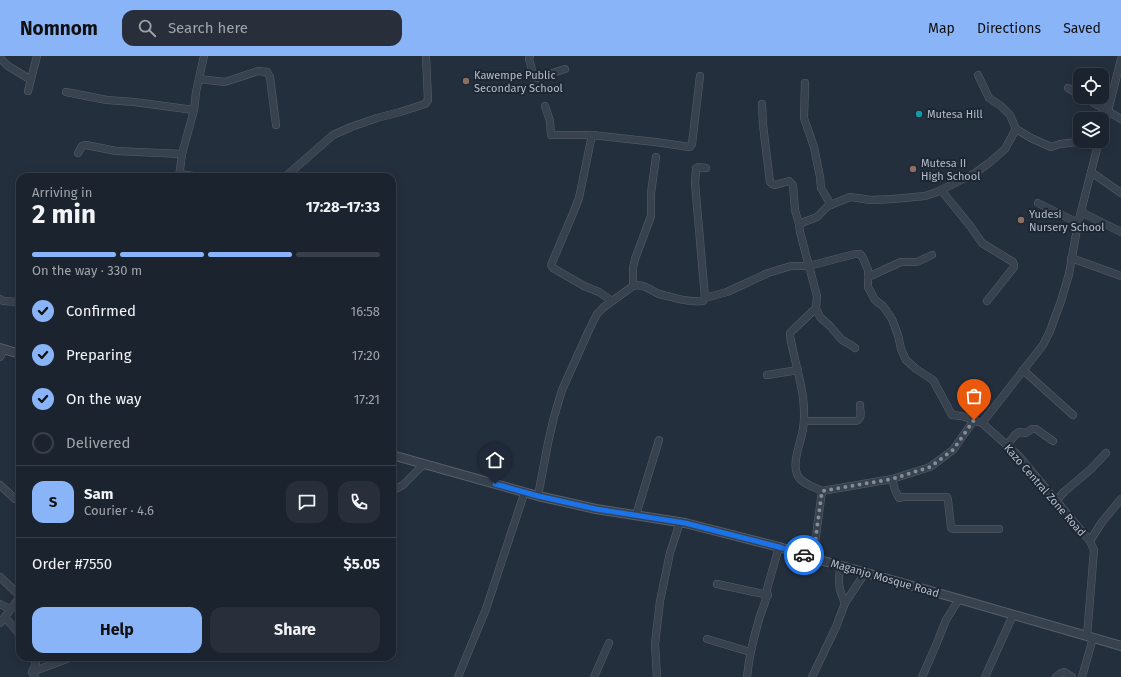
<!DOCTYPE html>
<meta charset="utf-8">
<style>
body{margin:0;font-family:"Fira Sans",sans-serif;background:#282f3a;color:#f1f3f6;height:100vh;display:flex;flex-direction:column;font-size:15px;white-space:nowrap}
*{box-sizing:border-box;margin:0}
p{font-size:13px;color:#a0a4aa}
.icon{flex:none;width:22px;height:22px;fill:none;stroke:currentColor;stroke-width:2;stroke-linecap:round;stroke-linejoin:round}
.map{position:relative;flex:1;overflow:hidden}
.side{position:absolute;left:16px;top:117px;width:380px;height:488px;display:flex;flex-direction:column;background:#1b232e;border-radius:12px;box-shadow:0 2px 10px #0003,0 0 0 1px #39404a}
.side>*{flex:none}
.buttons{position:absolute;left:1073px;top:12px;display:grid;gap:8px}
.buttons a{display:grid;place-items:center;width:36px;height:36px;border-radius:8px;background:#1b232e;box-shadow:0 2px 10px #0003,0 0 0 1px #39404a;font-size:20px}
.pin{position:absolute;display:grid;place-items:center;width:34px;height:34px;color:#fff;margin:-41px -17px;border-radius:50% 50% 50% 0;rotate:-45deg;box-shadow:0 0 4px #0007}
.pin .icon{rotate:45deg}
.courier{position:absolute;display:grid;place-items:center;width:40px;height:40px;margin:-20px;border:3px solid #1a73e8;border-radius:50%;background:#fff;color:#222;box-shadow:0 1px 5px #0007}
.head em{font-style:normal;font-weight:700}
.head div{display:flex;flex-direction:column-reverse}
.head{display:flex;align-items:center;justify-content:space-between;height:68px;padding:0 16px}
h1{font-size:26px;font-weight:700;line-height:30px}
.bar{display:grid;grid-template-columns:repeat(4,1fr);gap:6px 4px;align-content:center;height:48px;padding:0 16px}
.bar i{height:5px;border-radius:3px;background:#39404a}
.bar .active{background:#8ab4f8}
.bar p{grid-column:span 4}
.line{display:flex;align-items:center;gap:10px;padding:0 16px;border-top:1px solid #39404a}
.line div{flex:1}
.round{display:grid;place-items:center;flex:none;width:42px;height:42px;border-radius:12px;background:#282f3a}
ol{padding:0 16px;list-style:none}
li{display:flex;align-items:center;gap:12px;height:44px}
li p{margin-inline-start:auto}
li .icon{padding:4px;border-radius:50%;background:#8ab4f8;color:#111;stroke-width:4}
li:last-child{color:#a0a4aa}
li i{width:22px;height:22px;border:2px solid #39404a;border-radius:50%}
.action{display:flex;gap:8px;margin-top:auto;padding:8px 16px}
.action a{flex:1;height:46px;border-radius:12px;background:#8ab4f8;color:#111;font-size:16px;font-weight:700;line-height:46px;text-align:center}
.action a+a{background:#282f3a;color:#f1f3f6}
header{display:flex;align-items:center;gap:24px;box-sizing:border-box;height:56px;padding:0 20px;background:#8ab4f8;color:#111}
header strong{font-size:19px}
nav{display:flex;gap:22px;margin-inline-start:auto;font-size:14px}
.search{width:280px;height:36px;background:#282f3a;display:flex;align-items:center;gap:10px;box-sizing:border-box;padding:0 14px;border-radius:12px;color:#a0a4aa;font-size:15px}
.map>svg:first-child{display:block}
</style>
<header>
<strong>Nomnom</strong>
<div class="search"><svg class="icon" aria-label="search" viewBox="0 0 24 24"><circle cx="10" cy="10" r="6"/><path d="M15 15l6 6"/></svg>Search here</div>
<nav><a>Map</a><a>Directions</a><a>Saved</a></nav>
</header>
<div class="map">
<svg width="1121" height="621" viewBox="0 0 1121 621">
<rect width="100%" height="100%" fill="#242f3e"/>
<g fill="none" stroke-linecap="round" stroke-linejoin="round">
<defs>
<g id="minor">
<path d="M530,0L529,3L534,21L537,22L565,13"/>
<path d="M0,2L8,10L31,24"/>
<path d="M978,19L989,42L1001,50L1010,59L1016,73L1031,82L1051,91L1060,88L1086,85"/>
<path d="M199,23L225,26L258,15L267,16L270,21L276,69"/>
<path d="M805,27L804,62L814,91L820,121L821,132L831,149"/>
<path d="M1068,32L1080,39"/>
<path d="M28,35L37,0"/>
<path d="M66,36L107,44L134,46L194,54"/>
<path d="M1084,41L1121,63"/>
<path d="M762,48L763,69L770,126L772,128L775,129L789,125L793,129L795,154L799,168L800,176L817,240L816,252L793,274L790,277V280C795,310 808,341 803,373C801,386 792,406 797,418C800,427 814,431 822,435L813,502"/>
<path d="M545,50L550,65L551,79H592L655,86L690,91L692,88L700,20"/>
<path d="M1102,76L1108,55L1121,3"/>
<path d="M592,79L579,142L574,155L551,209L553,212L584,230L599,236L612,245"/>
<path d="M78,97L82,90L86,89L116,95L182,98"/>
<path d="M1091,116L1121,137"/>
<path d="M180,118L200,121"/>
<path d="M179,121L182,98L194,54L196,36L204,0"/>
<path d="M285,121L333,79L351,71L377,62L400,56L425,48L428,44L426,0"/>
<path d="M941,134L971,171L982,187L1013,206L1014,209V211L987,245"/>
<path d="M1038,147L1078,167"/>
<path d="M1081,156L1121,176"/>
<path d="M799,168L817,161L828,150L850,141L871,144L893,143L925,140L937,136L975,117L989,107L1005,93L1016,73"/>
<path d="M1071,202L1121,220"/>
<path d="M868,221L901,206H917L932,199"/>
<path d="M633,230V212L635,203L651,160V137L656,101"/>
<path d="M705,242L695,127L696,112L698,111L706,112"/>
<path d="M0,243L3,245L20,246"/>
<path d="M816,252L820,261L830,270L842,284L851,289L855,292"/>
<path d="M0,301L4,293"/>
<path d="M1023,314L1073,359"/>
<path d="M767,319L798,314"/>
<path d="M804,365H856C863,363 860,355 860,349"/>
<path d="M1007,389L1015,379L1019,376L1026,377L1032,373H1036L1053,385"/>
<path d="M892,423L895,434L899,442L903,441H947L948,444L951,472L953,473H999"/>
<path d="M0,429L15,443L20,445"/>
<path d="M392,435L403,429L424,408"/>
<path d="M822,435L892,423L930,411L953,394L974,364L978,366"/>
<path d="M538,440L548,387L554,361L562,334L589,274L597,258L604,251L633,230C643,227 650,234 659,238C663,239 667,240 671,241C681,244 693,246 703,245L705,242L727,236L768,217L791,210H809L855,198H860L863,202L868,214V231L875,244L883,250L892,263L898,279L901,293L906,304L916,313L933,324L952,359L961,360L974,364"/>
<path d="M1056,445L1064,436L1091,413L1106,397"/>
<path d="M636,459L659,384"/>
<path d="M1090,485L1102,466L1121,443"/>
<path d="M841,510C837,525 839,534 845,547"/>
<path d="M0,521L20,540"/>
<path d="M717,528L768,539"/>
<path d="M0,548L10,553"/>
<path d="M5,561L20,579"/>
<path d="M0,567L20,541"/>
<path d="M1087,580L1094,494L1090,485L1019,400L982,367L1043,289L1050,275L1061,245L1069,218L1078,167L1099,85"/>
<path d="M707,583L750,596"/>
<path d="M33,601L36,607L32,616L35,621"/>
<path d="M32,616L72,601"/>
<path d="M458,621L486,553L523,441"/>
<path d="M594,621L609,587"/>
<path d="M657,621L655,588L660,545L670,497L680,466"/>
<path d="M747,621C749,600 754,580 760,560C763,551 768,542 767,533L779,491"/>
<path d="M812,621L836,571L845,547L865,517"/>
<path d="M922,621L936,589L946,564L959,543"/>
<path d="M985,621L1013,559"/>
<path d="M1056,621L1061,617L1064,616L1072,621"/>
<path d="M1082,621L1093,582"/>
</g>
<g id="tertiary">
<path d="M0,292L20,298"/>
<path d="M392,399L538,440L596,453L685,467L779,491L813,502L959,543L1121,590"/>
</g>
</defs>
<!-- minor casing -->
<use href="#minor" stroke="#565f6c" stroke-width="8"/>
<!-- tertiary casing -->
<use href="#tertiary" stroke="#565f6c" stroke-width="10"/>
<!-- minor -->
<use href="#minor" stroke="#38414e" stroke-width="7"/>
<!-- tertiary -->
<use href="#tertiary" stroke="#38414e" stroke-width="8"/>
</g>
<g fill="none" stroke-linecap="round" stroke-linejoin="round">
<!-- done -->
<path stroke="#828b98" stroke-width="4" stroke-dasharray="0 7.2" d="M804,499L813,502L822,435L892,423L930,411L953,394L974,364"/>
<!-- route -->
<path stroke="#1a73e8" stroke-width="5" d="M495,428L538,440L596,453L685,467L779,491L804,499"/>
</g>
<!-- markers -->
<g fill="#8d6e63" stroke="#1d2633" stroke-width="1.5">
<circle cx="466" cy="25" r="4"/>
<circle cx="913" cy="113" r="4"/>
<circle cx="1021" cy="164" r="4"/>
</g>
<circle fill="#0f9aa8" stroke="#1d2633" stroke-width="1.5" cx="919" cy="58" r="4"/>
<g text-anchor="middle" stroke-width="4" stroke-linejoin="round" paint-order="stroke">
<!-- poi labels -->
<g font-size="11" fill="#b4bcc9" stroke="#1d2633" text-anchor="start">
<text x="474" y="23">Kawempe Public<tspan x="474" dy="13">Secondary School</tspan></text>
<text x="927" y="62">Mutesa Hill</text>
<text x="921" y="111">Mutesa II<tspan x="921" dy="13">High School</tspan></text>
<text x="1029" y="162">Yudesi<tspan x="1029" dy="13">Nursery School</tspan></text>
</g>
<!-- street labels -->
<g font-size="11" fill="#b4bcc9" stroke="#1d2633">
<text transform="translate(1045 434) rotate(49)" y="4">Kazo Central Zone Road</text>
<text transform="translate(885 522) rotate(16)" y="4">Maganjo Mosque Road</text>
</g>
</g>
</svg>
<div class="buttons">
<a><svg class="icon" aria-label="locate" viewBox="0 0 24 24"><circle cx="12" cy="12" r="6"/><path d="M12 2v4M12 18v4M2 12h4M18 12h4"/></svg></a>
<a><svg class="icon" aria-label="layers" viewBox="0 0 24 24"><path d="M12 4l9 5-9 5-9-5zM3 14l9 5 9-5"/></svg></a>
</div>
<div class="pin" style="left:974px;top:364px;background:#ea580c"><svg class="icon" aria-label="bag" viewBox="0 0 24 24"><path d="M5 8h14l-1 12H6zM9 8a3 3 0 0 1 6 0"/></svg></div>
<div class="pin" style="left:495px;top:428px;background:#1f2937"><svg class="icon" aria-label="home" viewBox="0 0 24 24"><path d="M3 11l9-7 9 7M6 9v11h12V9"/></svg></div>
<div class="courier" style="left:804px;top:499px"><svg class="icon" aria-label="car" viewBox="0 0 24 24"><path d="M5 17H2v-5l4-1 3-4h7l3 4 3 1v5h-3M9 17h6M6 11h13"/><circle cx="7" cy="17" r="2"/><circle cx="17" cy="17" r="2"/></svg></div>
<section class="side">
<div class="head"><div><h1>2 min</h1><p>Arriving in</p></div><em>17:28–17:33</em></div>
<div class="bar"><i class="active"></i><i class="active"></i><i class="active"></i><i></i><p>On the way · 330 m</p></div>
<ol>
<li><svg class="icon" aria-label="check" viewBox="0 0 24 24"><path d="M5 12l5 5 9-10"/></svg>Confirmed<p>16:58</p></li>
<li><svg class="icon" aria-label="check" viewBox="0 0 24 24"><path d="M5 12l5 5 9-10"/></svg>Preparing<p>17:20</p></li>
<li><svg class="icon" aria-label="check" viewBox="0 0 24 24"><path d="M5 12l5 5 9-10"/></svg>On the way<p>17:21</p></li>
<li><i></i>Delivered</li>
</ol>
<div class="line" style="height:72px"><b class="round" style="background:#8ab4f8;color:#111">S</b><div><b>Sam</b><p>Courier · 4.6</p></div><a class="round"><svg class="icon" aria-label="chat" viewBox="0 0 24 24"><path d="M4 5h16v11H9l-5 4z"/></svg></a><a class="round"><svg class="icon" aria-label="phone" viewBox="0 0 24 24"><path d="M5 4h4l2 5-3 2q2 4 5 5l2-3 5 2v4C11 20 4 13 5 4z"/></svg></a></div>
<div class="line" style="height:52px"><div>Order #7550</div><b>$5.05</b></div>
<div class="action"><a>Help</a><a>Share</a></div>
</section>
</div>
